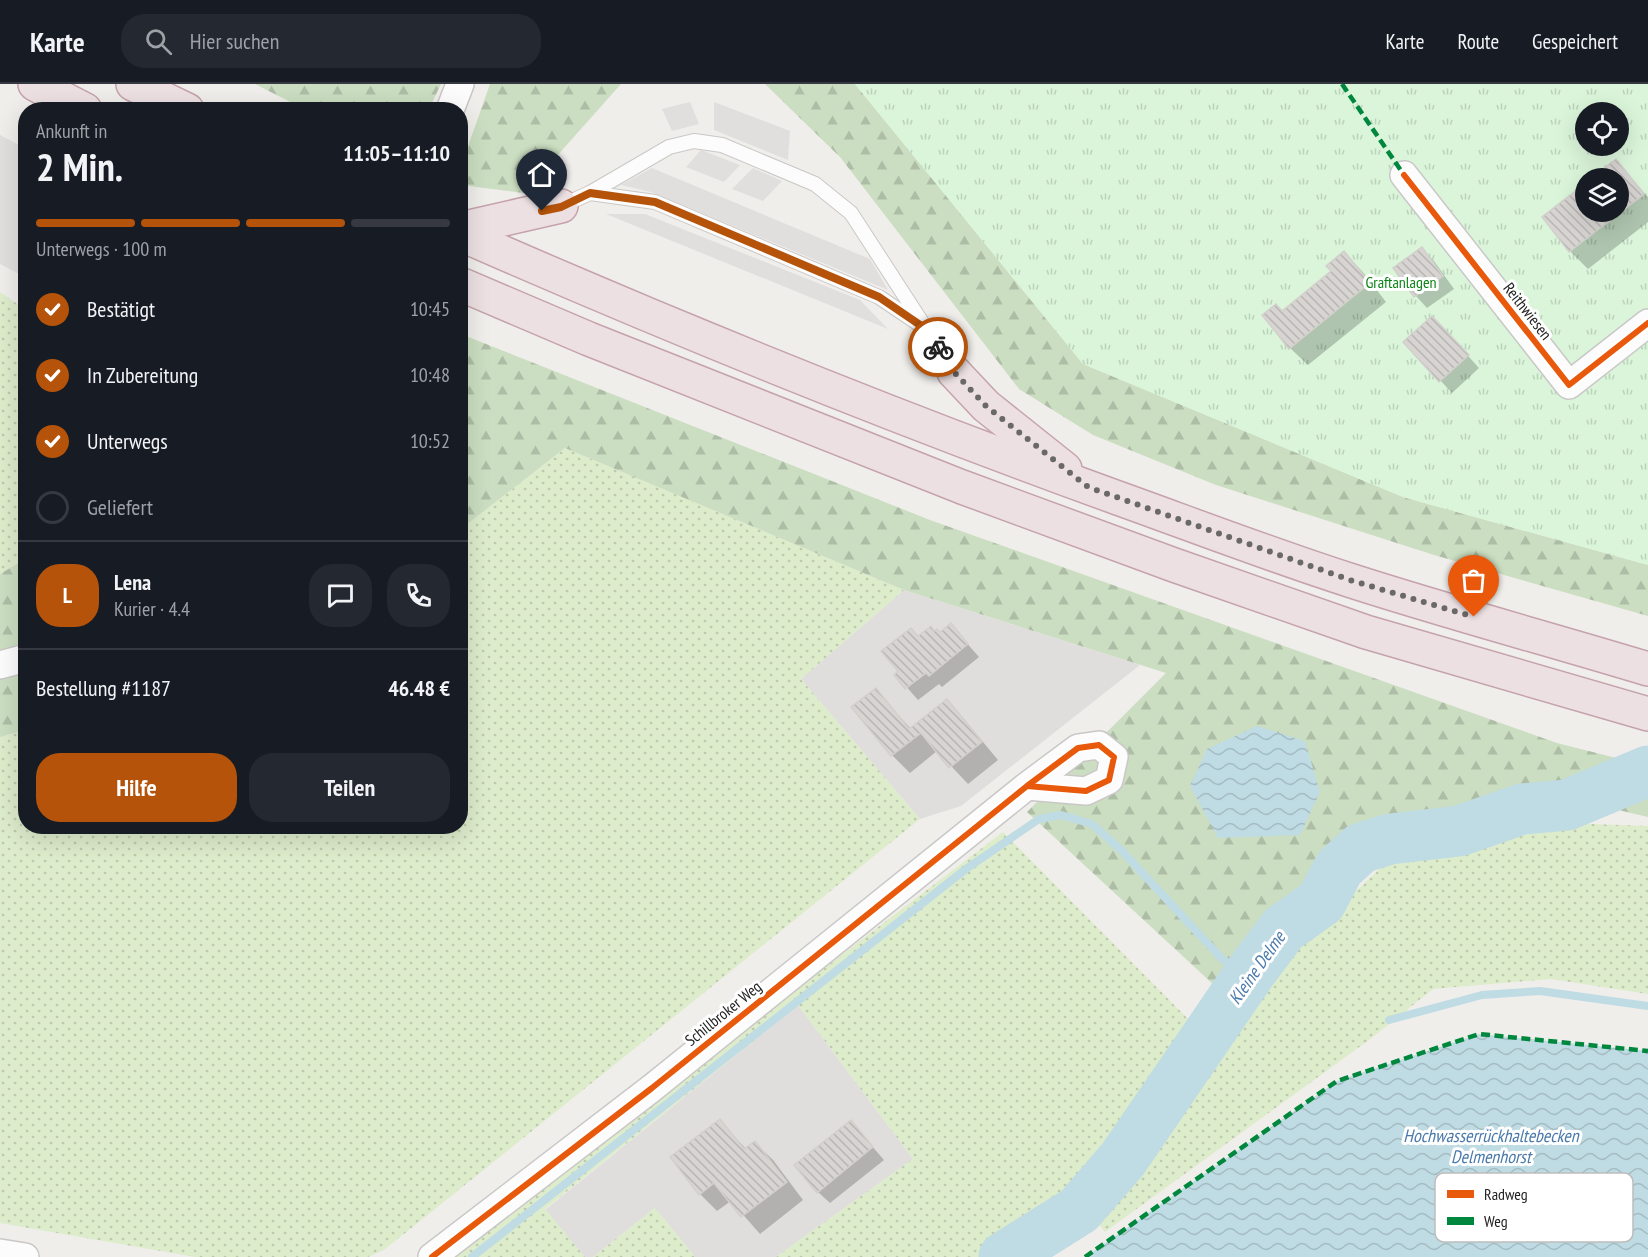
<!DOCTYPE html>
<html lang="de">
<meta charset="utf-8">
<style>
body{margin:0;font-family:"PT Sans Narrow",sans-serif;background:#242831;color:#f1f3f6;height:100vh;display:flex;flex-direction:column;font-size:22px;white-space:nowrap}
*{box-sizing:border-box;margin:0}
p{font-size:20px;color:#9ea1a6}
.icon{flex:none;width:33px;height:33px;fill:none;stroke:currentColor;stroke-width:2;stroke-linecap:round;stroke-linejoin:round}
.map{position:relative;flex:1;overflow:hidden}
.side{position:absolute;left:18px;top:18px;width:450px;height:732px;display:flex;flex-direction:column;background:#171b24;border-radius:24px;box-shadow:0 6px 24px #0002}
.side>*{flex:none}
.buttons{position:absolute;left:1575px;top:18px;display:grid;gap:12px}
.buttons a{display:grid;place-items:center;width:54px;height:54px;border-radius:50%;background:#171b24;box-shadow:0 6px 24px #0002;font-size:30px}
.pin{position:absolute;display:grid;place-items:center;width:51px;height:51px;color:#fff;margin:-62px -26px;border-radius:50% 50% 50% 0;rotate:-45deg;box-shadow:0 0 6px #0007}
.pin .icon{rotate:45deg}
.courier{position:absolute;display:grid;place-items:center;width:60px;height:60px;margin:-30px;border:4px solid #b45309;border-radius:50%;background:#fff;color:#222;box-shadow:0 2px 8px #0007}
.overview em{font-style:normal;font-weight:700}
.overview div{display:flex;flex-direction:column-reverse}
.overview{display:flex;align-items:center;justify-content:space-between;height:102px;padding:0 18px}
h1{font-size:39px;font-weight:700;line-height:45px}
.bar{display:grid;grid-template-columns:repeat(4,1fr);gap:9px 6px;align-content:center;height:72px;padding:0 18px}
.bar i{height:8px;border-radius:4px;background:#363941}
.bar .on{background:#b45309}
.bar p{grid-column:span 4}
.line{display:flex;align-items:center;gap:15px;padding:0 18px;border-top:2px solid #363941}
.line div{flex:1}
.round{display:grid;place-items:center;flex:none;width:63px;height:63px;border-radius:24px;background:#242831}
ol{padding:0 18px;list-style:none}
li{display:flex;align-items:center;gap:18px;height:66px}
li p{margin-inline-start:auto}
li .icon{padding:6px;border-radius:50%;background:#b45309;color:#fff;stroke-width:4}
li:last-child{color:#9ea1a6}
li i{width:33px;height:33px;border:3px solid #363941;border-radius:50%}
.button{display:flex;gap:12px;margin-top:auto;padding:12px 18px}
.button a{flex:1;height:69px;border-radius:24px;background:#b45309;color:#fff;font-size:24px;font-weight:700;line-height:69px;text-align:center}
.button a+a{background:#242831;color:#f1f3f6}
header{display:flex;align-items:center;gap:36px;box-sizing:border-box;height:84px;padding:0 30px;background:#171b24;border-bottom:2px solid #363941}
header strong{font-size:28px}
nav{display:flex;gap:33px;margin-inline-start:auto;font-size:21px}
.search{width:420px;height:54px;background:#242831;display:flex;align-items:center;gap:15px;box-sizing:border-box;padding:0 21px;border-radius:24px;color:#9ea1a6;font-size:22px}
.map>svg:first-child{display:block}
</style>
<header>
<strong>Karte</strong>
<div class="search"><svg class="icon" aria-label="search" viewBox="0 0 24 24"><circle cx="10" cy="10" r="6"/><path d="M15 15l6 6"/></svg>Hier suchen</div>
<nav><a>Karte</a><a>Route</a><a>Gespeichert</a></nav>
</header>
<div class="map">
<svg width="1648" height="1173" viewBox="0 0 1648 1173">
<defs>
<pattern id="grass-dots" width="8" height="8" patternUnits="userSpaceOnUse" patternTransform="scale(1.5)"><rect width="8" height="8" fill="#ddeccb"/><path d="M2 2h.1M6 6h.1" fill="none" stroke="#bdcaae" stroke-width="1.8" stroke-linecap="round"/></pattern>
<pattern id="forest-firs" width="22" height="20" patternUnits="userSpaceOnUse" patternTransform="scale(1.5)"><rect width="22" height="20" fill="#cbdec1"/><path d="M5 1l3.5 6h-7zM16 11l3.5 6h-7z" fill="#aebea6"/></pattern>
<pattern id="park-tufts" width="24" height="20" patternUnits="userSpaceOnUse" patternTransform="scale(1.5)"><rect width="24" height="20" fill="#daf5da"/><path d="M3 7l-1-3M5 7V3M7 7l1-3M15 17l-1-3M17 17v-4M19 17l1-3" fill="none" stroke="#bbd2bb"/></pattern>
<pattern id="water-waves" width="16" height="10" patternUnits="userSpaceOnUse" patternTransform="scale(1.5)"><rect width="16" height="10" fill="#bfdbe3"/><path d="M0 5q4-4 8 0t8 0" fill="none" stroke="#a4bcc2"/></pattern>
<pattern id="building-back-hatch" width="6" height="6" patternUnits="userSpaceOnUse" patternTransform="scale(1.5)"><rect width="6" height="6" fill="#d7d4d2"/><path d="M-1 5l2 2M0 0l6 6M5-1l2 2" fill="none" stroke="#b8b6b4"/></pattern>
</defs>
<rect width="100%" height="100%" fill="#f0eeeb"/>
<!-- residential -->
<g fill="#dfdedc">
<path d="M904,506L1140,581L961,722L920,735L801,595Z"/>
<path d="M798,921L913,1075L776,1173H695L655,1124L593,1173H585L545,1126Z"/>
</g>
<!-- grass -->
<g fill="url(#grass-dots)">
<path d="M0,208L26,226L25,475L0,490Z"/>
<path d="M565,364L904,506L801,595L920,735L384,1166L368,1173H195L0,1139V653L25,646L26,742H460L461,445Z"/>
<path d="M1539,738L1648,742V910L1551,895L1433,905L1373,953L1105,1148L1098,1139L1270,881L1316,844L1386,779Z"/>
<path d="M1003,748L1193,940L1068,1114L984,1173H776L913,1075L798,921L545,1125L585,1173H445Z"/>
<path d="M655,1124L695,1173H593Z"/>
</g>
<!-- forest -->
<g fill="url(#forest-firs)">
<path d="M255,0H441L429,25H304Z"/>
<path d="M490,0H621L524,109L461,101V82Z"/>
<path d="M765,0H855L1083,280L1403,413L1648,481V532L1434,471L1216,401L1093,351L1019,305L840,73Z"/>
<path d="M461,250L930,436L1557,659L1648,682V733L1525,704L1339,767L1215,902L1027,728L1166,589L904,506L565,364L461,445Z"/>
<path d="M25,475V561L0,568V490Z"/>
<path d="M25,586V646L0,653V593Z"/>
</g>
<!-- park -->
<path fill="url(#park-tufts)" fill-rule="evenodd" d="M855,0H1648V481L1403,413L1083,280ZM1586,28H1618V62H1586ZM1586,94H1618V128H1586Z"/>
<!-- parking -->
<g fill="#e0dfde">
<path d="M690,18L699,40L672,47L662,25Z"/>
<path d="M714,18L790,47L788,76L714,46Z"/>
<path d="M0,51L25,64V193L0,180Z"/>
<path d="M701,66L740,81L724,98L686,83Z"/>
<path d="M652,84L870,175L888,206L651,108L621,101Z"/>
<path d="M753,84L782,97L763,117L732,105Z"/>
<path d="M606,130H645L860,216L888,245Z"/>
</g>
<!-- water -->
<g fill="url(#water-waves)">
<path d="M1257,642L1305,657L1320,708L1300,751L1218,754L1190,702L1207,665Z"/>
<path d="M1479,950L1648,967V1173H1085L1337,997Z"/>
</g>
<!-- shadow -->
<g fill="#0003">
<path d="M1616,77L1648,113V138L1588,185L1570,167L1544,133L1586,128H1618V94H1594Z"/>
<path d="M1422,165L1434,177L1454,205L1427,224L1416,212L1395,185Z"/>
<path d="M1344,169L1362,187L1386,218L1308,281L1290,264L1282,228L1333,188Z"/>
<path d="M1444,245L1479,284L1452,309L1405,258Z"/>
<path d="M951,541L979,573L942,603L939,600L918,616L896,591L918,553L935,548L940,550Z"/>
<path d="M875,606L911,645L947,617L964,635L998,676L968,700L937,667L910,689L892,671L854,623Z"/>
<path d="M720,1037L746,1065L755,1059L773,1076L803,1116L760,1150L731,1117L717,1127L700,1110Z"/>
<path d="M851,1038L884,1076L830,1119L818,1108Z"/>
</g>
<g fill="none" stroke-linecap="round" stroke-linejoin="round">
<!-- stream -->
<g stroke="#bfdbe3" stroke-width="8">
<path d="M1389,936L1482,911L1540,907L1648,922"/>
<path d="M472,1173L966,785L1039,735L1061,731L1092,740L1122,767L1223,876L1250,889"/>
</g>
<!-- river -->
<path stroke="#bfdbe3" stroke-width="51" d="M1004,1173L1079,1126L1123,1075L1250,889L1283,845L1321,818L1339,784L1361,764L1390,755L1459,747L1522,725L1567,721L1648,687"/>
</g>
<!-- building -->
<g fill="url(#building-back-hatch)" stroke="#d3d0cc" stroke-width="1.5">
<path d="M1616,75L1644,110L1569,168L1542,133L1586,99V128H1618V94H1591Z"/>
<path d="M1422,163L1443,192L1414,213L1393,184Z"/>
<path d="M1344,167L1370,199L1289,265L1262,231L1276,220L1282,227L1331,187L1326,182Z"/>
<path d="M1432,232L1469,271L1439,298L1403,258Z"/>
<path d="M951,539L968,560L929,592L926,589L905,605L894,591L898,587L881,567L911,544L918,552L931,542L934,547L937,545L940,548Z"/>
<path d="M876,604L909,645L947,615L982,658L949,684L921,649L891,672L851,623Z"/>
<path d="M720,1035L744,1065L755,1057L787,1098L741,1133L714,1099L699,1111L670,1073Z"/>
<path d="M851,1036L873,1063L817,1109L794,1081Z"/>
</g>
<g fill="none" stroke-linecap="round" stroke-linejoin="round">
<defs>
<g id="service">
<path d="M590,109L655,118L879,213L922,242"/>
<path d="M561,122L590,109L669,63L694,57L722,61L815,100L851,129L954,288"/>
</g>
<g id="minor">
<path d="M450,26L460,0"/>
<path d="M1404,91L1569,301L1648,239"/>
<path d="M0,581L26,574"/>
<path d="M0,1169L25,1173"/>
<path d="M432,1173L652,1004L1027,702L1078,664L1099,661L1114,673L1109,696L1086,707L1027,702"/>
</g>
<g id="motorway">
<path d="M35,0L85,26"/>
<path d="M133,0L187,26"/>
<path d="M460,145L561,122"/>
<path d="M460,150C676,245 894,333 1115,413C1193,441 1271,471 1349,496C1448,528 1549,555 1648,585"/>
<path d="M460,200L589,255L962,403L1174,481L1366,548L1648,630"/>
<path d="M954,288L986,322L1065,385"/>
</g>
</defs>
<!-- service casing -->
<use href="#service" stroke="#c9c8c7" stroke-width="16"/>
<!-- minor casing -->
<use href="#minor" stroke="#c9c8c7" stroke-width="30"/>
<!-- motorway casing -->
<use href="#motorway" stroke="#c5a2ac" stroke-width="36"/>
<!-- service -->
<use href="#service" stroke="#fdfcfc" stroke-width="14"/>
<!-- minor -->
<use href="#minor" stroke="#fdfcfc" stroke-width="27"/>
<!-- motorway -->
<use href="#motorway" stroke="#ece0e2" stroke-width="33"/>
<!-- quiet -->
<g stroke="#00873e" stroke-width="4.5" stroke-dasharray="9 4.5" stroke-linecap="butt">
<path d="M1342,0L1404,91"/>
<path d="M1085,1173L1337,997L1479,950L1648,967"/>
</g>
<defs>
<g id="cycleway">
<path d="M1404,91L1569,301L1648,239"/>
<path d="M432,1173L652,1004L1027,702L1078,664L1099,661L1114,673L1109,696L1086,707L1027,702"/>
</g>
</defs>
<!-- cycleway casing -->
<use href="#cycleway" stroke="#fff" stroke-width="10"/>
<!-- cycleway -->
<use href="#cycleway" stroke="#e8590c" stroke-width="6"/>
</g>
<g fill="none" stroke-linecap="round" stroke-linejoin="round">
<!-- done -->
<path stroke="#6a6968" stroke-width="6" stroke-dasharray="0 10.8" d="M938,263L954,288L986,322L1088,403L1350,496L1474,533"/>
<!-- route -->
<path stroke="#b45309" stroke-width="8" d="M542,127L561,123L590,109L655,118L879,213L926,245L938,263"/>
</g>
<g text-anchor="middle" stroke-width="6" stroke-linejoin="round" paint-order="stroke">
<!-- park labels -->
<g font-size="16" fill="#0c8416" stroke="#fff">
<text x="1401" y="204">Graftanlagen</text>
</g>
<!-- street labels -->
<g font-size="16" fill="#222" stroke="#fff">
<text transform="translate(1528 227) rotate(52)" y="6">Reithwiesen</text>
<text transform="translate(723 929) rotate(-39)" y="6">Schillbroker Weg</text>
</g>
<!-- water labels -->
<g font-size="18" font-style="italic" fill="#4a7aab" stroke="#fff">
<text transform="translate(1257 884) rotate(-55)" y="6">Kleine Delme</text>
<text x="1491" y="1058">Hochwasserrückhaltebecken<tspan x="1491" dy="21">Delmenhorst</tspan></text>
</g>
</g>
<!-- legend -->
<rect x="1435" y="1089" width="198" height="69" rx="9" fill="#fff" stroke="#bdbdbd" stroke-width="1.5"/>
<rect x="1447" y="1106" width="27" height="8" fill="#e8590c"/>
<rect x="1447" y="1133" width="27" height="8" fill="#00873e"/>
<g font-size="16" fill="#222">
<text x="1484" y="1116">Radweg</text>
<text x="1484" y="1143">Weg</text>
</g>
</svg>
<div class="buttons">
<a><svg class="icon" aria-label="locate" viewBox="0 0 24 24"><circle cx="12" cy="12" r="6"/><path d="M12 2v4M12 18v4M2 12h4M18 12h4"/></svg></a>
<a><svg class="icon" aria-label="layers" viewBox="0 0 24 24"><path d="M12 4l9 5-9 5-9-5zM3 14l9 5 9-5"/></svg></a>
</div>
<div class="pin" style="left:1474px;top:533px;background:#ea580c"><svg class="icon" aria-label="bag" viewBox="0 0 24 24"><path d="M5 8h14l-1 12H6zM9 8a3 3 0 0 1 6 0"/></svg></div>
<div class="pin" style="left:542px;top:127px;background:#1f2937"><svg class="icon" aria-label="home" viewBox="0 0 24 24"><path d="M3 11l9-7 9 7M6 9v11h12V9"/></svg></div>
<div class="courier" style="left:938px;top:263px"><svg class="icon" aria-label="bike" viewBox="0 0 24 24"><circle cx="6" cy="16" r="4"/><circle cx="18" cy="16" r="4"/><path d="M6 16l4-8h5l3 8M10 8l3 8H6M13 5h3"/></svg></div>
<section class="side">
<div class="overview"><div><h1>2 Min.</h1><p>Ankunft in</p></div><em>11:05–11:10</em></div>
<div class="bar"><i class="on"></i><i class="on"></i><i class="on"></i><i></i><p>Unterwegs · 100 m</p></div>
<ol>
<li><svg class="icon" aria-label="check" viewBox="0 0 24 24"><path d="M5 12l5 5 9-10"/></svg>Bestätigt<p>10:45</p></li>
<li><svg class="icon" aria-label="check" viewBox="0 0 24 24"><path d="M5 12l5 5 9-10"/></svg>In Zubereitung<p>10:48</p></li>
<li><svg class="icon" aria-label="check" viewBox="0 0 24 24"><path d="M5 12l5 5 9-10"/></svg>Unterwegs<p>10:52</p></li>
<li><i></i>Geliefert</li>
</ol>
<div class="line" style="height:108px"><b class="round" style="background:#b45309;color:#fff">L</b><div><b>Lena</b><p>Kurier · 4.4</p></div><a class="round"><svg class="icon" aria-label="chat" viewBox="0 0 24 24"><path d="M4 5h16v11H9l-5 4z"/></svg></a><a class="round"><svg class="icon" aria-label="phone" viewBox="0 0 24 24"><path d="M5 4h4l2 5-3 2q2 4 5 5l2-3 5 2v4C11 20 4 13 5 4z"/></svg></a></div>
<div class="line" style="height:78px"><div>Bestellung #1187</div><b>46.48 €</b></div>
<div class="button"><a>Hilfe</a><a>Teilen</a></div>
</section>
</div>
